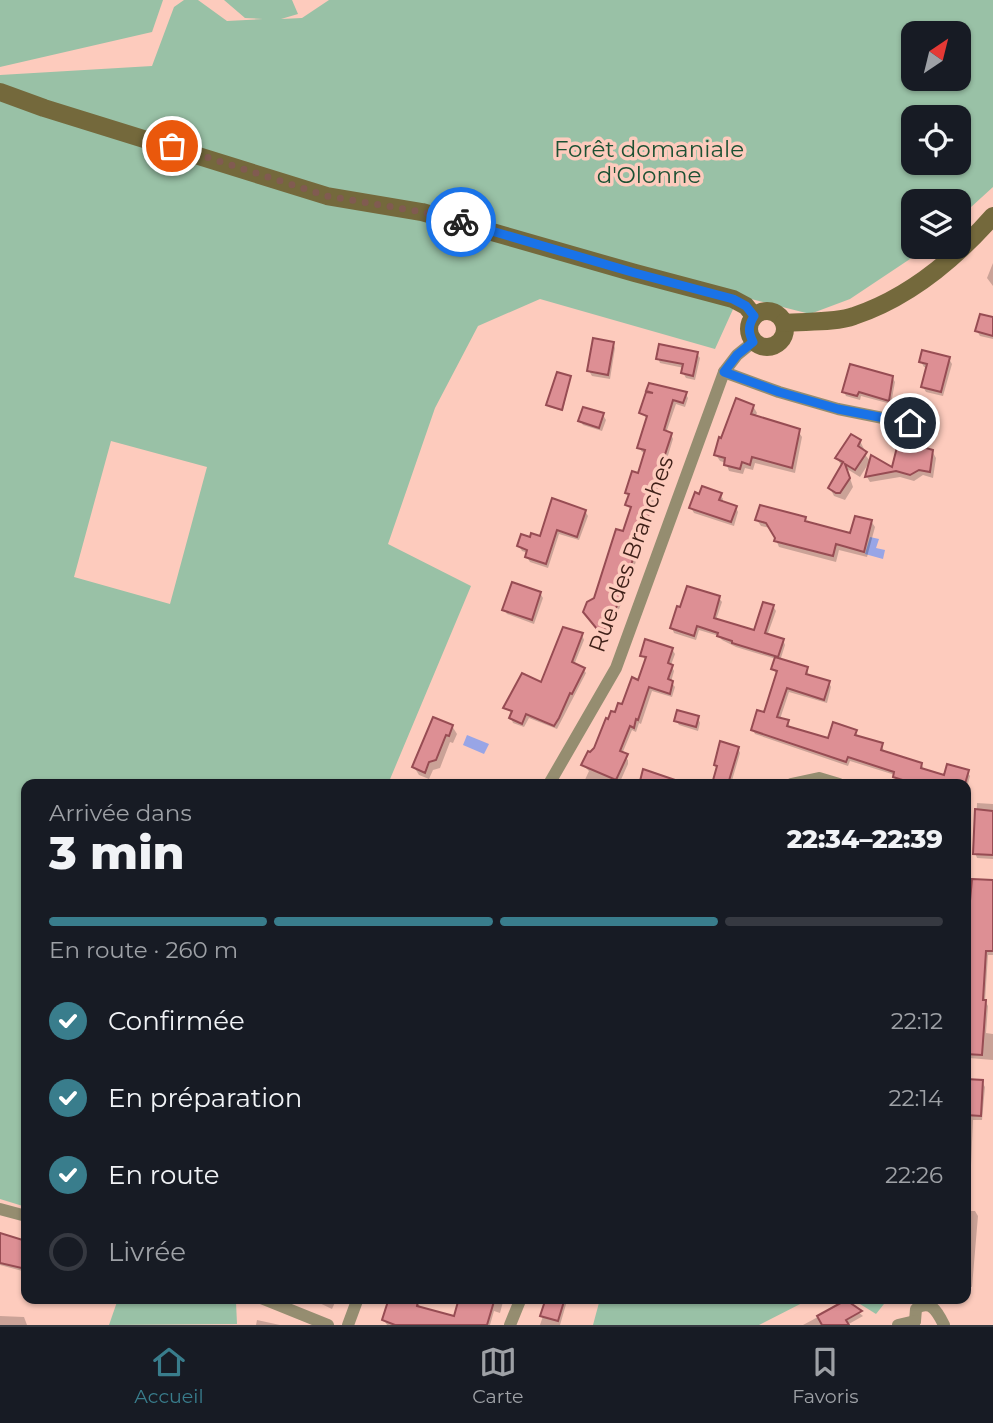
<!DOCTYPE html>
<html lang="fr">
<meta charset="utf-8">
<style>
body{margin:0;font-family:Montserrat,sans-serif;background:#20242c;color:#f1f3f6;height:100vh;display:flex;flex-direction:column;font-size:26px;white-space:nowrap}
*{box-sizing:border-box;margin:0}
p{font-size:23px;color:#9ea1a6}
.icon{flex:none;width:38px;height:38px;fill:none;stroke:currentColor;stroke-width:2;stroke-linecap:round;stroke-linejoin:round}
.map{position:relative;flex:1;overflow:hidden}
.drawer{position:absolute;left:21px;top:779px;width:950px;height:525px;display:flex;flex-direction:column;background:#171b24;border-radius:14px;box-shadow:0 2px 5px #0004}
.drawer>*{flex:none}
.needle{width:46px;rotate:35deg}
.tools{position:absolute;left:901px;top:21px;display:grid;gap:14px}
.tools a{display:grid;place-items:center;width:70px;height:70px;border-radius:14px;background:#171b24;box-shadow:0 2px 5px #0004;font-size:35px}
.pin{position:absolute;display:grid;place-items:center;width:60px;height:60px;color:#fff;margin:-30px;border:4px solid #fff;border-radius:50%;box-shadow:0 2px 7px #0007}
.courier{position:absolute;display:grid;place-items:center;width:70px;height:70px;margin:-35px;border:5px solid #1a73e8;border-radius:50%;background:#fff;color:#222;box-shadow:0 2px 9px #0007}
.head em{font-style:normal;font-weight:800}
.head div{display:flex;flex-direction:column-reverse}
.head{display:flex;align-items:center;justify-content:space-between;height:119px;padding:0 28px}
h1{font-size:46px;font-weight:800;line-height:52px}
.bar{display:grid;grid-template-columns:repeat(4,1fr);gap:10px 7px;align-content:center;height:84px;padding:0 28px}
.bar i{height:9px;border-radius:5px;background:#363941}
.bar .selected{background:#397d8c}
.bar p{grid-column:span 4}
ol{padding:0 28px;list-style:none}
li{display:flex;align-items:center;gap:21px;height:77px}
li p{margin-inline-start:auto}
li .icon{padding:7px;border-radius:50%;background:#397d8c;color:#fff;stroke-width:4}
li:last-child{color:#9ea1a6}
li i{width:38px;height:38px;border:4px solid #363941;border-radius:50%}
.menu{display:flex;justify-content:space-around;align-items:center;height:98px;border-top:2px solid #363941;background:#171b24;font-size:19px;color:#9ea1a6}
.menu a{display:grid;justify-items:center;gap:4px}
.menu .selected{color:#397d8c}
.map>svg:first-child{display:block}
</style>
<div class="map">
<svg width="993" height="1325" viewBox="0 0 993 1325">
<rect width="100%" height="100%" fill="#fdcbbd"/>
<!-- green -->
<g fill="#99c1a6" fill-rule="evenodd">
<path d="M0,0H163L152,32L0,67Z"/>
<path d="M184,0H198L227,21L263,19L245,18L224,0H292L298,14L281,19L302,18L329,0H993V187L959,218V201H914V247H928L850,299L810,314L739,296L715,349L540,299L478,326L435,408L388,544L471,586L388,784H26V1207L0,1199V75L152,66L174,7ZM914,33H959V79H914ZM914,117H959V163H914ZM111,441L207,467L170,604L74,577Z"/>
<path d="M118,1299H231L236,1302L237,1324L109,1325Z"/>
<path d="M600,1299V1298L810,1299L759,1325H593Z"/>
<path d="M852,1299H888L876,1314Z"/>
</g>
<!-- water -->
<g fill="#98a5e6">
<path d="M870,537L879,539L876,548L885,550L883,559L865,554Z"/>
<path d="M467,735L489,744L484,754L463,745Z"/>
</g>
<!-- shadow -->
<g fill="#0003">
<path d="M993,263V286L987,278Z"/>
<path d="M993,319V339L980,336L977,331Z"/>
<path d="M613,343L615,348L610,379L592,376L589,371Z"/>
<path d="M697,354L700,358L695,380L686,378L683,373L684,368L660,363L658,358Z"/>
<path d="M949,359L952,364L943,396L926,392L923,387L928,368L924,367L921,362Z"/>
<path d="M892,377L895,382L891,404L861,396L860,400L846,396L844,392Z"/>
<path d="M570,378L563,411L549,407L548,405Z"/>
<path d="M648,391L685,393L688,398L685,407L676,404L666,433L671,434L673,439L633,571L618,612L615,611L604,638L588,617L624,534L632,510L627,504L630,498L627,493L639,475L646,453L642,452L639,447L648,419L641,413L650,395Z"/>
<path d="M753,406L757,413L755,417L798,431L802,437L795,473L755,463L753,470L745,468L743,474L729,471L726,463L720,461L716,455L722,440Z"/>
<path d="M603,415L606,420L602,431L583,425L580,420Z"/>
<path d="M860,441L864,449L863,452L870,461L860,477L847,469L853,487L845,500L834,496L830,488L841,465L837,458Z"/>
<path d="M925,447L932,451L936,458L933,478L923,475L914,481L900,477L870,482L867,477L872,457L893,470Z"/>
<path d="M720,494L723,499L722,503L736,508L738,512L734,526L694,513L691,508Z"/>
<path d="M585,511L588,516L579,540L559,534L548,568L530,562L527,557L528,553L522,551L519,546L531,539L541,538Z"/>
<path d="M805,519L807,523L852,535L871,521L875,527L867,557L839,550L836,562L779,547L771,528L761,526L757,520Z"/>
<path d="M540,593L543,598L534,624L507,614L504,609Z"/>
<path d="M719,598L722,602L716,620L755,632L773,606L776,611L767,636L783,640L785,645L780,661L807,669L809,676L829,683L831,687L827,703L789,692L780,719L788,722L790,728L829,741L856,731L858,738L882,745L884,752L921,764L924,769L945,777L967,772L970,776L966,791V784H906L898,781L895,775L850,761L848,766L755,734L753,730L765,714L777,674L773,669L776,659L736,647L722,640L719,636L699,630L696,640L674,633L672,628Z"/>
<path d="M582,635L584,640L574,665L583,669L586,673L557,729L529,718L524,727L513,723L511,718L513,714L505,707L542,685Z"/>
<path d="M672,649L675,654L671,665L674,671L671,682L675,687L672,697L652,691L641,724L639,723L636,732L632,730L622,754L628,760V764L619,784H583L589,771L583,765L640,682L646,661L642,655Z"/>
<path d="M698,718L700,723L698,731L679,725L676,720Z"/>
<path d="M452,726L457,734L453,743L450,742L440,768L433,770L429,779L419,775L414,767Z"/>
<path d="M738,748L740,753L731,784H713L718,769L715,765Z"/>
<path d="M977,803L993,804V859L977,858L975,853Z"/>
<path d="M993,882V955H988L985,1001L988,1006L986,1033L993,1034V1060L969,1058L967,1053L970,1010H966V950L971,918L967,912L972,902Z"/>
<path d="M966,1081L982,1082L985,1087L982,1120H973L969,1211H975L978,1216L972,1287L966,1286Z"/>
<path d="M0,1235L26,1243V1272L0,1265Z"/>
<path d="M309,1298H337L332,1309Z"/>
<path d="M389,1298H414L413,1301L417,1302L420,1307L455,1318L461,1298H504L500,1313L494,1311L490,1325H387L384,1320Z"/>
<path d="M549,1298H574L573,1303L567,1301L560,1325H540Z"/>
<path d="M846,1302L863,1316L847,1325H803Z"/>
<path d="M0,1316L24,1317L27,1325H0Z"/>
<path d="M257,1320L280,1325H256Z"/>
</g>
<!-- building -->
<g fill="#dd8f94" stroke="#974c53" stroke-width="2">
<path d="M980,314L993,317V336L975,331Z"/>
<path d="M593,338L614,342L608,375L587,371Z"/>
<path d="M659,344L698,352L693,376L681,373L683,364L656,359Z"/>
<path d="M922,350L950,357L941,392L921,387L927,364L919,362Z"/>
<path d="M850,364L893,376L889,401L859,392L857,396L842,392Z"/>
<path d="M557,372L571,376L562,410L546,405Z"/>
<path d="M649,383L687,392L683,403L673,400L664,430L672,433L651,497L646,512L649,513L616,608H613L606,628L601,634L583,612L587,602L594,598L616,529L623,531L631,507L625,505L629,494L625,493L632,471L638,473L645,450L637,448L647,416L639,413L646,392L653,393L646,391Z"/>
<path d="M736,398L754,405L751,414L800,429L792,468L752,457L750,465L742,462L740,469L724,465L725,458L714,455L719,437L721,438Z"/>
<path d="M583,407L604,413L599,428L578,421Z"/>
<path d="M851,434L861,440L858,446L867,452L855,470L845,464L850,478L840,493H836L828,488L843,462L835,458Z"/>
<path d="M899,439L927,445L926,448L933,450L930,472L919,470L910,475L896,471L865,477L871,455L892,467Z"/>
<path d="M702,486L722,493L719,500L737,506L731,522L689,508L695,492L699,494Z"/>
<path d="M552,498L586,510L577,537L557,530L546,564L525,557L527,550L517,546L521,534L530,537L531,533L540,536Z"/>
<path d="M760,505L806,517L805,521L850,533L855,516L872,520L864,552L836,544L833,556L774,541L775,538L766,523L755,520Z"/>
<path d="M512,582L541,592L532,620L502,610Z"/>
<path d="M687,586L720,596L714,618L754,630L763,602L774,605L765,633L784,639L778,657L732,643V641L717,636L718,633L697,626L694,636L670,628L677,606L680,607Z"/>
<path d="M563,627L583,633L572,662L585,668L572,694L570,693L559,718L554,726L526,714L522,724L509,718L512,711L503,708L522,673L541,682Z"/>
<path d="M645,639L673,648L668,663L673,665L668,679L673,681L670,694L649,687L638,720L636,719L634,728L630,726L620,751L628,754L616,780L581,765L588,751L590,752L594,748L606,718L608,719L611,711L615,712L618,703L622,704L632,677L638,680L646,657L640,656Z"/>
<path d="M775,657L808,667L806,674L830,681L824,700L787,688L777,717L789,720L787,726L828,738L833,722L857,730L855,735L883,743L881,750L922,763L921,768L944,775L947,764L969,770L965,784H915L893,777L894,772L848,757L846,762L751,730L757,710L764,712L777,671L771,669Z"/>
<path d="M677,710L699,716L696,727L674,721Z"/>
<path d="M433,717L453,725L449,736L446,735L436,760L429,762L425,773L412,767Z"/>
<path d="M720,741L739,747L728,784H712L717,766L714,765Z"/>
<path d="M643,769L681,782V784H649L640,781Z"/>
<path d="M975,809L993,811V855L973,854Z"/>
<path d="M972,879L993,880V951H986L983,1000H986L982,1055L966,1054L969,1006H966V949L970,915L966,912V900L970,901Z"/>
<path d="M966,1079L983,1080L981,1116L966,1115Z"/>
<path d="M0,1233L26,1241V1269L0,1263Z"/>
<path d="M389,1298H411L418,1301L417,1306L454,1316L459,1298H495L487,1325H395L382,1320Z"/>
<path d="M546,1298H565L558,1321L540,1316Z"/>
<path d="M846,1300L862,1311L846,1320L849,1325H822L817,1316Z"/>
</g>
<g fill="none" stroke-linecap="round" stroke-linejoin="round">
<!-- street -->
<g stroke="#958d70" stroke-width="12">
<path d="M724,372L779,392L838,409L933,428"/>
<path d="M549,784L616,668L724,372L737,355L753,342"/>
<path d="M791,784L819,778L839,784"/>
<path d="M0,1209L26,1216"/>
<path d="M261,1298L328,1325"/>
<path d="M915,1321L916,1309C931,1298 938,1313 944,1325"/>
<path d="M348,1325L358,1298"/>
<path d="M510,1325L521,1298"/>
<path d="M898,1325L915,1321"/>
</g>
<!-- secondary -->
<g stroke="#74693c" stroke-width="18">
<path d="M0,92L44,108L327,196L422,212L635,273L733,299L746,306L754,316"/>
<circle cx="767" cy="329" r="18"/>
<path d="M784,323C805,321 835,323 854,316C908,298 956,258 993,216"/>
</g>
</g>
<g fill="none" stroke-linecap="round" stroke-linejoin="round">
<!-- done -->
<path stroke="#815b51" stroke-width="7" stroke-dasharray="0 12.6" d="M172,146L327,196L422,212L461,222"/>
<!-- route -->
<path stroke="#1a73e8" stroke-width="9" d="M461,222L635,273L733,299L746,306L754,316C748,326 748,332 753,342L737,355L724,372L779,392L838,409L910,423"/>
</g>
<g text-anchor="middle" stroke-width="7" stroke-linejoin="round" paint-order="stroke">
<!-- park labels -->
<g font-size="23" fill="#1d5133" stroke="#fdcbbd">
<text x="649" y="157">Forêt domaniale<tspan x="649" dy="26">d'Olonne</tspan></text>
</g>
<!-- street labels -->
<g font-size="23" fill="#3e1f17" stroke="#fdcbbd">
<text transform="translate(631 554) rotate(-70)" y="8">Rue des Branches</text>
</g>
</g>
</svg>
<div class="tools">
<a><svg class="needle" viewBox="-14 -14 28 28"><path d="M0-13l5 13h-10z" fill="#e53935"/><path d="M0 13l5-13h-10z" fill="#9ea1a6"/></svg></a>
<a><svg class="icon" aria-label="locate" viewBox="0 0 24 24"><circle cx="12" cy="12" r="6"/><path d="M12 2v4M12 18v4M2 12h4M18 12h4"/></svg></a>
<a><svg class="icon" aria-label="layers" viewBox="0 0 24 24"><path d="M12 4l9 5-9 5-9-5zM3 14l9 5 9-5"/></svg></a>
</div>
<div class="pin" style="left:172px;top:146px;background:#ea580c"><svg class="icon" aria-label="bag" viewBox="0 0 24 24"><path d="M5 8h14l-1 12H6zM9 8a3 3 0 0 1 6 0"/></svg></div>
<div class="pin" style="left:910px;top:423px;background:#1f2937"><svg class="icon" aria-label="home" viewBox="0 0 24 24"><path d="M3 11l9-7 9 7M6 9v11h12V9"/></svg></div>
<div class="courier" style="left:461px;top:222px"><svg class="icon" aria-label="bike" viewBox="0 0 24 24"><circle cx="6" cy="16" r="4"/><circle cx="18" cy="16" r="4"/><path d="M6 16l4-8h5l3 8M10 8l3 8H6M13 5h3"/></svg></div>
<section class="drawer">
<div class="head"><div><h1>3 min</h1><p>Arrivée dans</p></div><em>22:34–22:39</em></div>
<div class="bar"><i class="selected"></i><i class="selected"></i><i class="selected"></i><i></i><p>En route · 260 m</p></div>
<ol>
<li><svg class="icon" aria-label="check" viewBox="0 0 24 24"><path d="M5 12l5 5 9-10"/></svg>Confirmée<p>22:12</p></li>
<li><svg class="icon" aria-label="check" viewBox="0 0 24 24"><path d="M5 12l5 5 9-10"/></svg>En préparation<p>22:14</p></li>
<li><svg class="icon" aria-label="check" viewBox="0 0 24 24"><path d="M5 12l5 5 9-10"/></svg>En route<p>22:26</p></li>
<li><i></i>Livrée</li>
</ol>
</section>
</div>
<nav class="menu">
<a class="selected"><svg class="icon" aria-label="home" viewBox="0 0 24 24"><path d="M3 11l9-7 9 7M6 9v11h12V9"/></svg>Accueil</a>
<a><svg class="icon" aria-label="map" viewBox="0 0 24 24"><path d="M3 6l6-2 6 2 6-2v14l-6 2-6-2-6 2zM9 4v14M15 6v14"/></svg>Carte</a>
<a><svg class="icon" aria-label="saved" viewBox="0 0 24 24"><path d="M7 4h10v16l-5-4-5 4z"/></svg>Favoris</a>
</nav>
